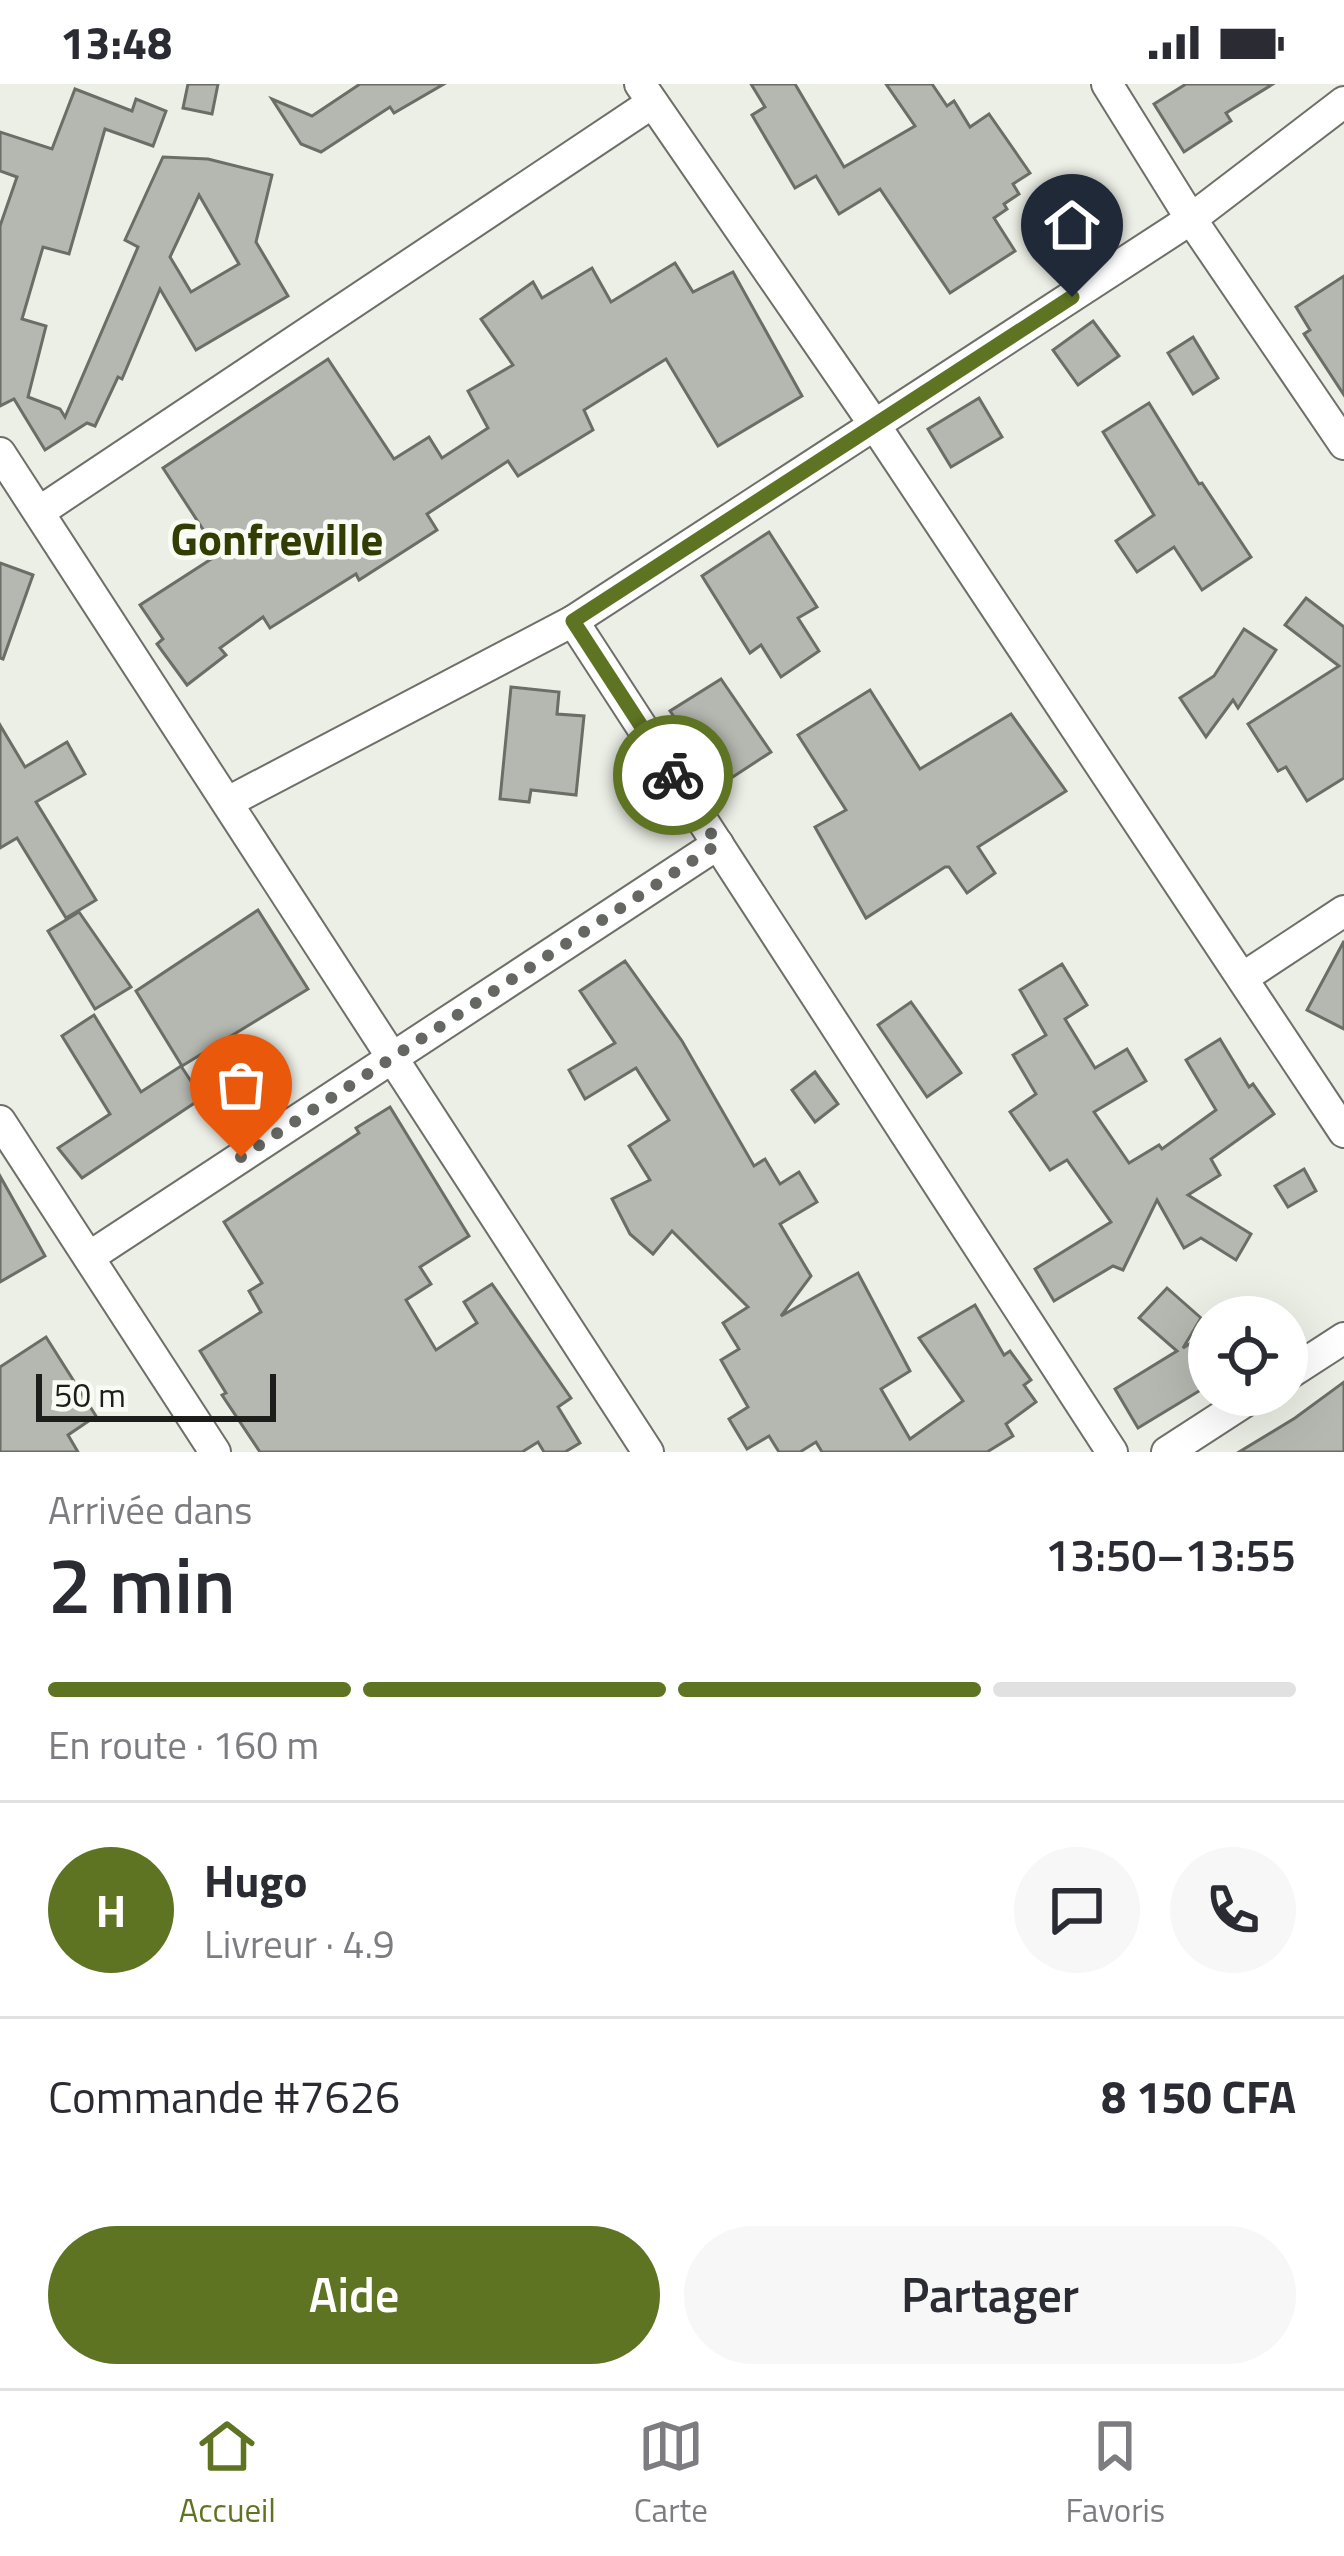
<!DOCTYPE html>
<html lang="fr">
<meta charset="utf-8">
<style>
body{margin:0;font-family:"Titillium Web",sans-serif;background:#f7f7f7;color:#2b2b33;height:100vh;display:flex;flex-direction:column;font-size:45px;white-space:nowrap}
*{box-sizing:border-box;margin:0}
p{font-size:39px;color:#7c7c81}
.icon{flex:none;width:66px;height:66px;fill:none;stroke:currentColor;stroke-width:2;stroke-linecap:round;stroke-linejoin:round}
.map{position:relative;height:1368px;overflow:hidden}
.drawer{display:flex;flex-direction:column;background:#fff;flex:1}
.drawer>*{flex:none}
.controls{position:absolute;left:1188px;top:1212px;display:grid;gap:24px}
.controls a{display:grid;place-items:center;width:120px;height:120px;border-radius:50%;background:#fff;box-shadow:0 12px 48px #0002;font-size:60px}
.scale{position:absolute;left:36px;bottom:30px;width:240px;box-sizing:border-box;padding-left:12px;border:6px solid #1d1e1b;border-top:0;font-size:33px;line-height:42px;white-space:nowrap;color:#1d1e1b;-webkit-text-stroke:9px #f9fcf4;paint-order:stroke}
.pin{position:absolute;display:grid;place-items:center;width:102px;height:102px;color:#fff;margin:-123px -51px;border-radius:50% 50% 50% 0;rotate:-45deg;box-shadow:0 0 12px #0007}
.pin .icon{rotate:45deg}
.courier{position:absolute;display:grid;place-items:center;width:120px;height:120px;margin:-60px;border:9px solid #5f7423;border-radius:50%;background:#fff;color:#222;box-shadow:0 3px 15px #0007}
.summary em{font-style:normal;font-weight:600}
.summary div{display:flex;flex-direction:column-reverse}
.summary{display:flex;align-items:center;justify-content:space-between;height:204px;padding:0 48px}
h1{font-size:78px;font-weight:600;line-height:90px}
.bar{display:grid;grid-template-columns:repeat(4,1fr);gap:18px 12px;align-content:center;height:144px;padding:0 48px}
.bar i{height:15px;border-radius:9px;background:#e1e1e2}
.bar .active{background:#5f7423}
.bar p{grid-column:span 4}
.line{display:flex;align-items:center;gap:30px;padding:0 48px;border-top:3px solid #e1e1e2}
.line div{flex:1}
.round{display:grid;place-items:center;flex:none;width:126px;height:126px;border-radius:63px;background:#f7f7f7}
.action{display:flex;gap:24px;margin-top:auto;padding:24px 48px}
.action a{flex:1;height:138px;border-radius:72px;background:#5f7423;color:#fff;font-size:48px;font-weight:600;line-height:138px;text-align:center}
.action a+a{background:#f7f7f7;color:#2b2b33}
.status{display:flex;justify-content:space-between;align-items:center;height:84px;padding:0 60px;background:#fff;direction:ltr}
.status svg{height:33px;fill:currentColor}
.dock{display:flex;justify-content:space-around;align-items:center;height:168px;border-top:3px solid #e1e1e2;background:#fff;font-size:33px;color:#7c7c81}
.dock a{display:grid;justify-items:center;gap:6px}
.dock .active{color:#5f7423}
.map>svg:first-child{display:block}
</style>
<div class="status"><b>13:48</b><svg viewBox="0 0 49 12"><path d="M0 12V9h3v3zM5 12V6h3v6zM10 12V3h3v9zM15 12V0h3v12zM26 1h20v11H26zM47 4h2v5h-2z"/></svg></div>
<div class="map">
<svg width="1344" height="1368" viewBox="0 0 1344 1368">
<rect width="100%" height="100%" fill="#ecefe6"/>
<!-- building -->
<g fill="#b5b8b0" stroke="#6b6d66" stroke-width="3" fill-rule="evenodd">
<path d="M188,0H218L212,30L183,24Z"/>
<path d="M360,0H444L394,29L390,23L321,68L301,60L272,15L312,32Z"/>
<path d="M751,0H795L844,83L915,42L886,0H932L947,22L954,17L970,43L989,30L1030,89L1013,100L1019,110L1004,120L1007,125L994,134L1015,167L950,209L880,105L839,130L816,92L795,104L752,31L765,23Z"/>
<path d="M1186,0H1273L1226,29L1231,37L1184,68L1154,20Z"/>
<path d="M75,5L132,27L136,15L166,27L153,62L105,45L69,170L43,163L22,235L46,242L28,313L60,325L65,333L138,163L125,156L163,73L208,75L272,91L256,158L288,212L196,266L160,205L122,295L118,293L95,342L87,339L45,366L14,315L0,322V142L17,93L0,87V48L52,65ZM199,111L239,180L191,208L170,173Z"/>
<path d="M675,179L693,208L733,188L802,312L718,362L666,275L584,326L593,346L518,392L508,377L427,430L437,446L359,496L356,490L270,544L263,533L220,564L226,571L187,601L157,560L163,555L140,521L219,470L163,384L328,275L394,375L429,353L442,374L488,344L468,307L513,281L481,235L533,198L542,214L592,184L611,218Z"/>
<path d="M1344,192V311L1304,250L1310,246L1296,223Z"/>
<path d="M1093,237L1119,272L1078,301L1053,266Z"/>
<path d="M1193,253L1218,294L1193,310L1168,269Z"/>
<path d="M979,314L1002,353L951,383L928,345Z"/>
<path d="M1149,319L1199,400L1202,399L1251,473L1202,506L1174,463L1137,488L1116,457L1154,431L1103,348Z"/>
<path d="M769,448L817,523L798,534L819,567L781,593L761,561L750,569L702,492Z"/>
<path d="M0,479L33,491L3,575L0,574Z"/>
<path d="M1306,514L1344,543V694L1307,717L1286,683L1278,687L1248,640L1339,582L1285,541Z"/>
<path d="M1244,545L1276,566L1238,624L1233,616L1206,653L1180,614L1214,592Z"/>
<path d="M721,595L771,668L722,700L670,627Z"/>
<path d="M511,603L559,608L557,630L584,632L576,711L531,706L529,718L500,715Z"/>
<path d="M870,606L920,685L1011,630L1066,707L978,763L995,789L967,809L949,783H945L866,834L815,743L846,726L798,651Z"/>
<path d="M0,641L25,683L67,658L85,690L36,718L96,816L66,834L17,754L0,764Z"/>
<path d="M258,826L308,905L182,982L136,907Z"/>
<path d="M79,828L131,903L95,925L48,847Z"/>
<path d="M1344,857V945L1307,926Z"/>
<path d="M625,877L682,957L754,1082L765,1075L780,1100L799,1088L817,1118L780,1140L811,1192L781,1232L858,1189L910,1287L881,1305L910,1355L963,1317L919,1254L975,1221L1004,1271L1010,1267L1031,1296L1024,1301L1036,1318L1006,1340L1013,1352L987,1368H822L816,1358L800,1368H779L769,1352L747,1365L729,1335L748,1323L721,1276L739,1265L723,1239L748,1223L672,1147L653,1170L630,1150L612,1115L650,1096L629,1062L669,1036L636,984L585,1015L569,986L615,959L580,907Z"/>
<path d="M1062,880L1087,921L1065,935L1095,984L1127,965L1146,997L1094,1028L1129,1079L1159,1061L1162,1065L1216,1026L1186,976L1220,955L1249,1003L1253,1000L1274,1030L1211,1075L1220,1091L1188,1111L1251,1150L1236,1176L1201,1154L1184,1164L1157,1116L1123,1186L1113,1182L1054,1217L1035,1185L1111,1138L1067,1076L1050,1086L1010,1028L1036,1010L1013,971L1046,951L1020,906Z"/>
<path d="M911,918L961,989L927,1013L878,941Z"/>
<path d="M94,931L141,1008L181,982L202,1014L82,1094L58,1064L110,1030L62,952Z"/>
<path d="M815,988L838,1020L815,1038L792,1006Z"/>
<path d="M390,1023L469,1152L420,1183L431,1200L406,1216L436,1266L477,1239L464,1218L492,1200L571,1314L558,1323L580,1359L565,1368H544L538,1358L522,1368H260L222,1311L226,1309L200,1267L261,1228L249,1207L262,1199L224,1138L359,1049L356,1044Z"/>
<path d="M1304,1085L1316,1107L1288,1123L1275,1102Z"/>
<path d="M0,1092L45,1172L0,1198Z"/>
<path d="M1167,1204L1201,1234L1183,1264L1209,1248V1301L1138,1344L1115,1305L1177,1267L1139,1234Z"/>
<path d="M46,1253L96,1332L68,1351L78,1368H0V1283Z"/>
<path d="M1344,1298V1368H1239L1295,1334Z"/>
</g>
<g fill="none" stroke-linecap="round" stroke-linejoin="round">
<defs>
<g id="minor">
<path d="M640,0L876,343L1344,1048"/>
<path d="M1107,0L1191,135L1344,360"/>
<path d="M0,369L648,1368"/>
<path d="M39,428L652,19"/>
<path d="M573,537L1112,1368"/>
<path d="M228,718L573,537L1191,135L1344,18"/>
<path d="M1244,893L1344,827"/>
<path d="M0,1037L215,1368"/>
<path d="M89,1173L718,760"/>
<path d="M1287,1291L1344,1254"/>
<path d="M1167,1368L1255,1311"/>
</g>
</defs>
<!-- minor casing -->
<use href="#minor" stroke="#6d6f68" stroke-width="34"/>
<!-- minor -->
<use href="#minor" stroke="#fff" stroke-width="30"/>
</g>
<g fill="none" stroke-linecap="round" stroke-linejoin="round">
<!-- done -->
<path stroke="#656762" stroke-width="12" stroke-dasharray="0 21.6" d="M241,1073L718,760L673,691"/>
<!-- route -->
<path stroke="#5f7423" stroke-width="15" d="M673,691L573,537L1072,213"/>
</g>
<g text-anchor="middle" stroke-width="9" stroke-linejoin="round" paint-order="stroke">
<!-- district labels -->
<g font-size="45" font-weight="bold" fill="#313e03" stroke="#f9fcf4">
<text x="277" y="471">Gonfreville</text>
</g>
</g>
</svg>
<div class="controls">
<a><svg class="icon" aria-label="locate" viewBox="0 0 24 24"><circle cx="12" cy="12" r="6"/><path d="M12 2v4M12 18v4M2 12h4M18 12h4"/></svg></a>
</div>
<div class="scale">50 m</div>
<div class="pin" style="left:241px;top:1073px;background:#ea580c"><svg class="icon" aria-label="bag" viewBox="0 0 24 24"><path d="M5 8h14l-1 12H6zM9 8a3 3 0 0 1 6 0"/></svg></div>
<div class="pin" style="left:1072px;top:213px;background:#1f2937"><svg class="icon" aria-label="home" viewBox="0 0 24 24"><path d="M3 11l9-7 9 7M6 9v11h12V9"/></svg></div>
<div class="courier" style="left:673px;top:691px"><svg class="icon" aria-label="bike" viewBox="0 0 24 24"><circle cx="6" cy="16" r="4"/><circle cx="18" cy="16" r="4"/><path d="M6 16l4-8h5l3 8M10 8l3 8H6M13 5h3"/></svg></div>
</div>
<section class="drawer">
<div class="summary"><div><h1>2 min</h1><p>Arrivée dans</p></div><em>13:50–13:55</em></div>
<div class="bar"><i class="active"></i><i class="active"></i><i class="active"></i><i></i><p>En route · 160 m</p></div>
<div class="line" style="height:216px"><b class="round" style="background:#5f7423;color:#fff">H</b><div><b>Hugo</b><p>Livreur · 4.9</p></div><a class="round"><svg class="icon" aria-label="chat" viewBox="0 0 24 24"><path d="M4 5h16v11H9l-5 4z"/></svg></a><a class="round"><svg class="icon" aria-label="phone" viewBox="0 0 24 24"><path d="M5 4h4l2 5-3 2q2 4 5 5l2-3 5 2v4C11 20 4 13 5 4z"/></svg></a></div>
<div class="line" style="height:156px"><div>Commande #7626</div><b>8 150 CFA</b></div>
<div class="action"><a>Aide</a><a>Partager</a></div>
</section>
<nav class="dock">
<a class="active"><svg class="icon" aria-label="home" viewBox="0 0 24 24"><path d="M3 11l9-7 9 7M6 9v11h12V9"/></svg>Accueil</a>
<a><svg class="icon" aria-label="map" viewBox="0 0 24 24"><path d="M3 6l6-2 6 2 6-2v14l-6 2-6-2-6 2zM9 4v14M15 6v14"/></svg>Carte</a>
<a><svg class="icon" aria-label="saved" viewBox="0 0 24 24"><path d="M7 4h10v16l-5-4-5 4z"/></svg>Favoris</a>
</nav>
